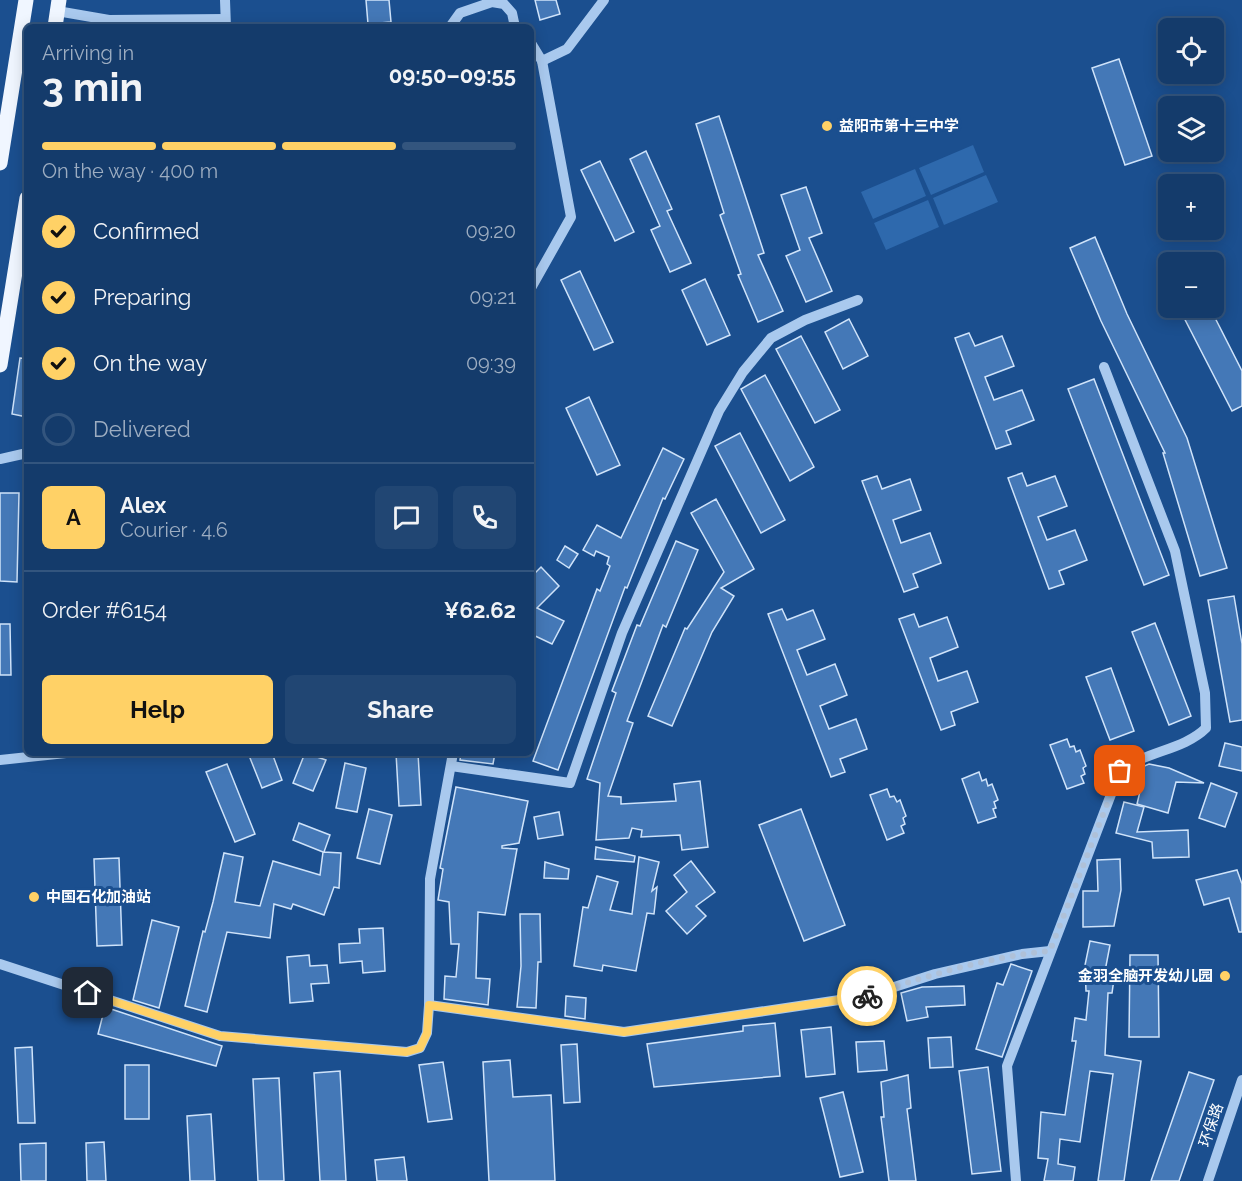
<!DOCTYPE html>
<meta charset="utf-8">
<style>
body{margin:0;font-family:Raleway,"Noto Sans SC",sans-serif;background:#214673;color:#f1f3f6;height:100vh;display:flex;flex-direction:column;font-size:22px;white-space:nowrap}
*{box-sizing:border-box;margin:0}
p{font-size:20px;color:#9dadc1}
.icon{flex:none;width:33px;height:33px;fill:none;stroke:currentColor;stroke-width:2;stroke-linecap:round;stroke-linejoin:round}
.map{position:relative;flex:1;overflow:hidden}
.drawer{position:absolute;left:24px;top:24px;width:510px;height:732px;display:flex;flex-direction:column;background:#143b6b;border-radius:9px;box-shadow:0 3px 15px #0003,0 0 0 2px #33557e}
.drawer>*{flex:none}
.buttons{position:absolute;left:1158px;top:18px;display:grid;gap:12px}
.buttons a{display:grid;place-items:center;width:66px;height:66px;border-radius:9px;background:#143b6b;box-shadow:0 3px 15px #0003,0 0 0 2px #33557e;font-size:30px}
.pin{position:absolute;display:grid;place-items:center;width:51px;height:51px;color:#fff;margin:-26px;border-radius:12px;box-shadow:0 3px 9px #0006}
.courier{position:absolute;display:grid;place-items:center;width:60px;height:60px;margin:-30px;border:4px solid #ffd166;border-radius:50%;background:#fff;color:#222;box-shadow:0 2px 8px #0007}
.overview em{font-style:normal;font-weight:700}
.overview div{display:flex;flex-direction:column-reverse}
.overview{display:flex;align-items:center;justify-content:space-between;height:102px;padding:0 18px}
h1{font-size:39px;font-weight:700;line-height:45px}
.bar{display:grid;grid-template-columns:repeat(4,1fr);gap:9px 6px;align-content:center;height:72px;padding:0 18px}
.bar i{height:8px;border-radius:4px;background:#33557e}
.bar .active{background:#ffd166}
.bar p{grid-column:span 4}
.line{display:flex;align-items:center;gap:15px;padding:0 18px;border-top:2px solid #33557e}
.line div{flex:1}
.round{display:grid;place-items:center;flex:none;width:63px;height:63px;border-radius:9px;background:#214673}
ol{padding:0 18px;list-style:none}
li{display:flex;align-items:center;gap:18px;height:66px}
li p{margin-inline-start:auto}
li .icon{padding:6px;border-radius:50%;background:#ffd166;color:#111;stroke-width:4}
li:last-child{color:#9dadc1}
li i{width:33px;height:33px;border:3px solid #33557e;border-radius:50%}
.action{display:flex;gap:12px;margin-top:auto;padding:12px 18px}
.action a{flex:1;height:69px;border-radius:9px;background:#ffd166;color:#111;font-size:24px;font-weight:700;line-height:69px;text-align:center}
.action a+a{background:#214673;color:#f1f3f6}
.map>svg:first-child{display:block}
</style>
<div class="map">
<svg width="1242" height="1181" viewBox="0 0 1242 1181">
<rect width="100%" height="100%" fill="#1b4f8f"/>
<!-- green -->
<g fill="#2e69ad">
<path d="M973,145L984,172L931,195L919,168Z"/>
<path d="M915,169L926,196L873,219L861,192Z"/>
<path d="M986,175L998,202L944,225L933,198Z"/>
<path d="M928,200L939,227L886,250L874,223Z"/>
</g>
<!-- building -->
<g fill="#4478b7" stroke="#cfe3fa" stroke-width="1.5">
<path d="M366,0H389L391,22L368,24Z"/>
<path d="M535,0H556L560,14L540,20Z"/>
<path d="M1119,59L1152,156L1125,165L1092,68Z"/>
<path d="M719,116L764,253L758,255L783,311L758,322L738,275L741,274L720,215L724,213L696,124Z"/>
<path d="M646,151L672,209L667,211L691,263L670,272L651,230L660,226L630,159Z"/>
<path d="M600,161L634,232L615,241L581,170Z"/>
<path d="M806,187L822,233L809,238L832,291L806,302L786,256L800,250L781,195Z"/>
<path d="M1095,237L1127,314L1187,438L1227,568L1200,576L1163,453H1165L1101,321L1070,248Z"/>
<path d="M580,271L613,342L594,350L561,280Z"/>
<path d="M705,279L730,335L707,345L682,290Z"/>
<path d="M1179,308H1210L1242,371V406L1232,411Z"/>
<path d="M849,319L868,356L843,369L825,332Z"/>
<path d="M969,333L975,346L1002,336L1014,366L985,377L994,400L1022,390L1034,420L1006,431L1011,444L996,449L955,338Z"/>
<path d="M801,336L840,410L815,423L776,349Z"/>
<path d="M20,358L27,359V417L12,414Z"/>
<path d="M765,375L814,467L790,481L741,389Z"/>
<path d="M1094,379L1169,575L1144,585L1068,389Z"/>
<path d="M589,397L620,465L597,475L566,408Z"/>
<path d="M740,433L785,520L761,533L715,446Z"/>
<path d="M663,448L684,459L665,499L663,498L627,588L625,587L558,770L533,761L597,589L600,591L610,566L607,564L609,557L596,551L594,556L583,550L597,525L621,538Z"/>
<path d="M1022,473L1027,486L1055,476L1067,506L1038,517L1047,540L1075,530L1087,560L1059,571L1064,584L1049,589L1008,478Z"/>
<path d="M877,476L882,489L910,479L921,510L893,520L901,543L930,533L941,563L913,574L918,587L904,592L862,481Z"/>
<path d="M0,493H19L17,582L0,581Z"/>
<path d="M716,499L754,569L721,588L734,596L712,632L672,726L648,716L685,628L687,629L724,572L691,513Z"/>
<path d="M676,541L698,550L666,627L663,625L627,721L633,723L608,796L621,797V804L676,801L674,784L700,781L708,847L682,850L680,835L641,837L642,830L632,828L629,838L596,840L600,783L587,779L616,693L612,691L637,625L640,626Z"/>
<path d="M565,546L578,554L569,568L557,560Z"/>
<path d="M541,567L559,586L537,608L564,621L552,644L531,634V577Z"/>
<path d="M1234,596L1242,644V720L1230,722L1208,600Z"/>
<path d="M782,609L787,620L813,610L825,639L797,650L807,675L835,664L847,695L820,706L829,729L856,719L867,749L840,759L845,772L831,777L768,614Z"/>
<path d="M914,614L919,627L947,617L958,647L930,658L938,681L967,671L978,702L951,712L955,725L941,730L899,619Z"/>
<path d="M1155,623L1191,716L1169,725L1132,632Z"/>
<path d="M0,624H10L11,675H0Z"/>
<path d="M1111,668L1134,731L1110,740L1086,677Z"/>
<path d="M1067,739L1070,747L1074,746L1076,752L1080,750L1086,766L1083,768L1085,774L1081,776L1084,783L1067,789L1050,745Z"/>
<path d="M1225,743L1242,747V771L1219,766Z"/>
<path d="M248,753H272L282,780L262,788Z"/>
<path d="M305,753L326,760L313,791L293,783Z"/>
<path d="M396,753H418L421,805L399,806Z"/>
<path d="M461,753H495L493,764L460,760Z"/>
<path d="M345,763L366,768L357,812L336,808Z"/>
<path d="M227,764L255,834L235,842L206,772Z"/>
<path d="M1149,764L1169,768L1204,783L1176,782L1168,813L1137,804L1142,783L1138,782L1142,767Z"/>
<path d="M979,772L982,781L986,779L988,786L992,784L998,800L994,802L996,808L993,809L996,817L978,823L962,779Z"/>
<path d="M1211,783L1237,793L1225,827L1199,818Z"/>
<path d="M456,787L528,801L519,843L502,846V848L517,849L505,915L478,912L476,978L490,979L488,1005L444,999L445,976L456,977L459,944H451L449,902L438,900L443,869L440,868Z"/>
<path d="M887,789L890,797L894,796L897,802L900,800L906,816L903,818L905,824L901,826L904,833L887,840L870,795Z"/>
<path d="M1124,802L1144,807L1137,832L1188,830L1189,857L1153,858L1152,842L1116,833Z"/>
<path d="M369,809L392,815L380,864L357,858Z"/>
<path d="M801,809L845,925L804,941L759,825Z"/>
<path d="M559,812L563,835L538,839L534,817Z"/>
<path d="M299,823L330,835L324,852L341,853L339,888L334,887L324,915L293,904L291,909L274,904L270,938L227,932L207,1012L185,1006L203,931L205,932L213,902L224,853L243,857L235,902L260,906L273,861L320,875L323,852L293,840Z"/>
<path d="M596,847L635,856L634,862L595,859Z"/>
<path d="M639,857L659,862L652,891L657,887L654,914L647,913L636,971L603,965L602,971L574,966L583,907L588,908L597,876L618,882L610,910L632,914Z"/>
<path d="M119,858L122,945L97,946L94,859Z"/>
<path d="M1120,859L1121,890L1114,926L1083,927V891H1098L1097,860Z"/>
<path d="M691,861L715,892L696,906L706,916L687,934L666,911L687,892L674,875Z"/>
<path d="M545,862L569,869L568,879L544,878Z"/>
<path d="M1237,870L1242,884V932H1239L1229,898L1204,905L1196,880Z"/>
<path d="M520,914H540L541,962H538L536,1008L517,1007L521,966Z"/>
<path d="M152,920L179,927L159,1008L133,1000Z"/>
<path d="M383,928L385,971L363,973L362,961L340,963L339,944L360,943L359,929Z"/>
<path d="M1090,941L1110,945L1105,971L1115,972L1112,993H1108L1105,1055L1141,1061L1124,1181H1098L1113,1074L1090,1071L1080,1142L1060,1139L1058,1164L1075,1167L1073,1181H1044L1048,1159L1038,1158L1041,1112L1065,1115L1076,1041H1072L1075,1018L1086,1020L1089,991H1086L1085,965Z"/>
<path d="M309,955L310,966L327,965L329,983L311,984L313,1001L290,1003L287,957Z"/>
<path d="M1130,955H1158L1159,1037H1129Z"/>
<path d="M1011,964L1032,971L1002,1057L976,1049L997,983L1003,985Z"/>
<path d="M964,986L965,1005L926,1007L928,1017L907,1021L901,993L922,987Z"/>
<path d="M566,996L586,998L585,1019L565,1016Z"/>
<path d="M105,1007L222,1046L216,1066L98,1034Z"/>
<path d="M775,1023L780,1076L654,1087L647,1044L743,1031V1026Z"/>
<path d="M831,1027L835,1074L806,1077L801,1030Z"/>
<path d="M951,1037L953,1067L930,1068L928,1038Z"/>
<path d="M884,1041L887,1070L858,1072L856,1042Z"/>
<path d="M577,1044L580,1102L564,1103L561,1045Z"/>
<path d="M32,1047L35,1123H18L15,1048Z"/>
<path d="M510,1060L513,1097L551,1095L555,1181H489L483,1062Z"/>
<path d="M443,1062L452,1119L428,1122L419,1065Z"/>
<rect x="125" y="1065" width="24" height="54"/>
<path d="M988,1067L1001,1171L972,1174L959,1071Z"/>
<path d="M340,1071L346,1181H320L314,1073Z"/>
<path d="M1189,1072L1214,1080L1179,1181H1151Z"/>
<path d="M908,1075L911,1108L907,1109L916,1181H889L881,1117H884L881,1082Z"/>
<path d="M279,1078L284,1181H258L253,1079Z"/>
<path d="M843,1092L863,1172L840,1177L820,1098Z"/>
<path d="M211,1114L215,1181H190L187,1116Z"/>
<path d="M104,1142L106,1181H87L86,1143Z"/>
<path d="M46,1143V1181H21L20,1144Z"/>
<path d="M404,1157L407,1181H377L375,1160Z"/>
</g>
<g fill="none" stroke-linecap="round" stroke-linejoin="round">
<!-- minor -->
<g stroke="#a9c9ee" stroke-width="10">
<path d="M225,0L226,27"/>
<path d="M57,11L109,20L225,19"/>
<path d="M450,27L460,13L492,2L504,4L512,13L515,27"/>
<path d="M531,43L542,61L571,217L531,288"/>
<path d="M542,61L567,49L604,0"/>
<path d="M0,459L27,453"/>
<path d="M0,760L66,753"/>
<path d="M451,766L570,783L622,633L719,411L743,372L771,338L805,320L858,300"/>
<path d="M0,964L220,1036L407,1052L420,1048L427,1033L429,1005L624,1032L866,996L935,974L1022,954L1050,951"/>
<path d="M429,1005L430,879L453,753"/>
<path d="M1016,1181L1007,1066L1120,771C1146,751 1184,750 1206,728L1205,693L1175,551L1104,367"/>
<path d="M1208,1181L1242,1080"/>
</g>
<!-- major -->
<g stroke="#f0f6ff" stroke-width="15">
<path d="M55,27L59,0"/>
<path d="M0,163L26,0"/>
<path d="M0,365L27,198"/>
</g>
</g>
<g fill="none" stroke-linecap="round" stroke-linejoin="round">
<!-- done -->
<path stroke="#afc1d8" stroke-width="6" stroke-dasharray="0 10.8" d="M867,996C926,976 988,957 1050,951L1120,771"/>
<!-- route -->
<path stroke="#ffd166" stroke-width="8" d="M88,993L220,1036L406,1052L420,1048L427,1033L429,1005L624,1032L867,996"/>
</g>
<!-- markers -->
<g fill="#ffd166" stroke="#1b4f8f" stroke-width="2">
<circle cx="827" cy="126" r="6"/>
<circle cx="34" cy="897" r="6"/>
<circle cx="1225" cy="976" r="6"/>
</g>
<g text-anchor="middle" stroke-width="6" stroke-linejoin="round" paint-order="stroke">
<!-- poi labels -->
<g font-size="15" font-weight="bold" fill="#fff" stroke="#1b4f8f" text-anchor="start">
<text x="839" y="131">益阳市第十三中学</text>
<text x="46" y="902">中国石化加油站</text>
<text x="1213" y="981" text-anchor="end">金羽全脑开发幼儿园</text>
</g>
<!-- street labels -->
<g font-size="15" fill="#fff" stroke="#1b4f8f">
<text transform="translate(1211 1125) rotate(-71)" y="5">环保路</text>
</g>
</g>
</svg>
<div class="buttons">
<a><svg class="icon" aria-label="locate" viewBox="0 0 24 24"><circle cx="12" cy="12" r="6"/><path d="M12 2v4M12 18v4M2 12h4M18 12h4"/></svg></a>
<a><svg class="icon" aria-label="layers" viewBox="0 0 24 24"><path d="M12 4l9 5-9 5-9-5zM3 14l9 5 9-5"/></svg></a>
<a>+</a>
<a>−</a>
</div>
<div class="pin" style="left:1120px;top:771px;background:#ea580c"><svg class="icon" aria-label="bag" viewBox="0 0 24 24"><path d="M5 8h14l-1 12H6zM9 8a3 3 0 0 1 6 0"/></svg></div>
<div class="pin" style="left:88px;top:993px;background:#1f2937"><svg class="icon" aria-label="home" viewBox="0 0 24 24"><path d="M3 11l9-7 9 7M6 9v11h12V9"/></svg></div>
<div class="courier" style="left:867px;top:996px"><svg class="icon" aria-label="bike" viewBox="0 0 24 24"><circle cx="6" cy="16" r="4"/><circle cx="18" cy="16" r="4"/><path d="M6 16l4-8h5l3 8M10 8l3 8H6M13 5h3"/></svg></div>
<section class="drawer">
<div class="overview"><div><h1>3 min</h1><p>Arriving in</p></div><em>09:50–09:55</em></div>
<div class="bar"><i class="active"></i><i class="active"></i><i class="active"></i><i></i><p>On the way · 400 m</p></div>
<ol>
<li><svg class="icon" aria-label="check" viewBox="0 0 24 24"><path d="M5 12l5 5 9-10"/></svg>Confirmed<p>09:20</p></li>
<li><svg class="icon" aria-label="check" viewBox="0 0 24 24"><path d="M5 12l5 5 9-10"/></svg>Preparing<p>09:21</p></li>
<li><svg class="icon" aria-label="check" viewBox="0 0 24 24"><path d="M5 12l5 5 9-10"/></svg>On the way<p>09:39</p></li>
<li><i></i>Delivered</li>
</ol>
<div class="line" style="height:108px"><b class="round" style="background:#ffd166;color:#111">A</b><div><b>Alex</b><p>Courier · 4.6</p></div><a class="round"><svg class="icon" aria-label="chat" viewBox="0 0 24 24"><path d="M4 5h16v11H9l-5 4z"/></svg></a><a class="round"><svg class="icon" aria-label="phone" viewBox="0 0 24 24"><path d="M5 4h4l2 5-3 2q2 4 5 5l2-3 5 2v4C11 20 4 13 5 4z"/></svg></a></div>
<div class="line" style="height:78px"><div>Order #6154</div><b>¥62.62</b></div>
<div class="action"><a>Help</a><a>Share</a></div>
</section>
</div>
